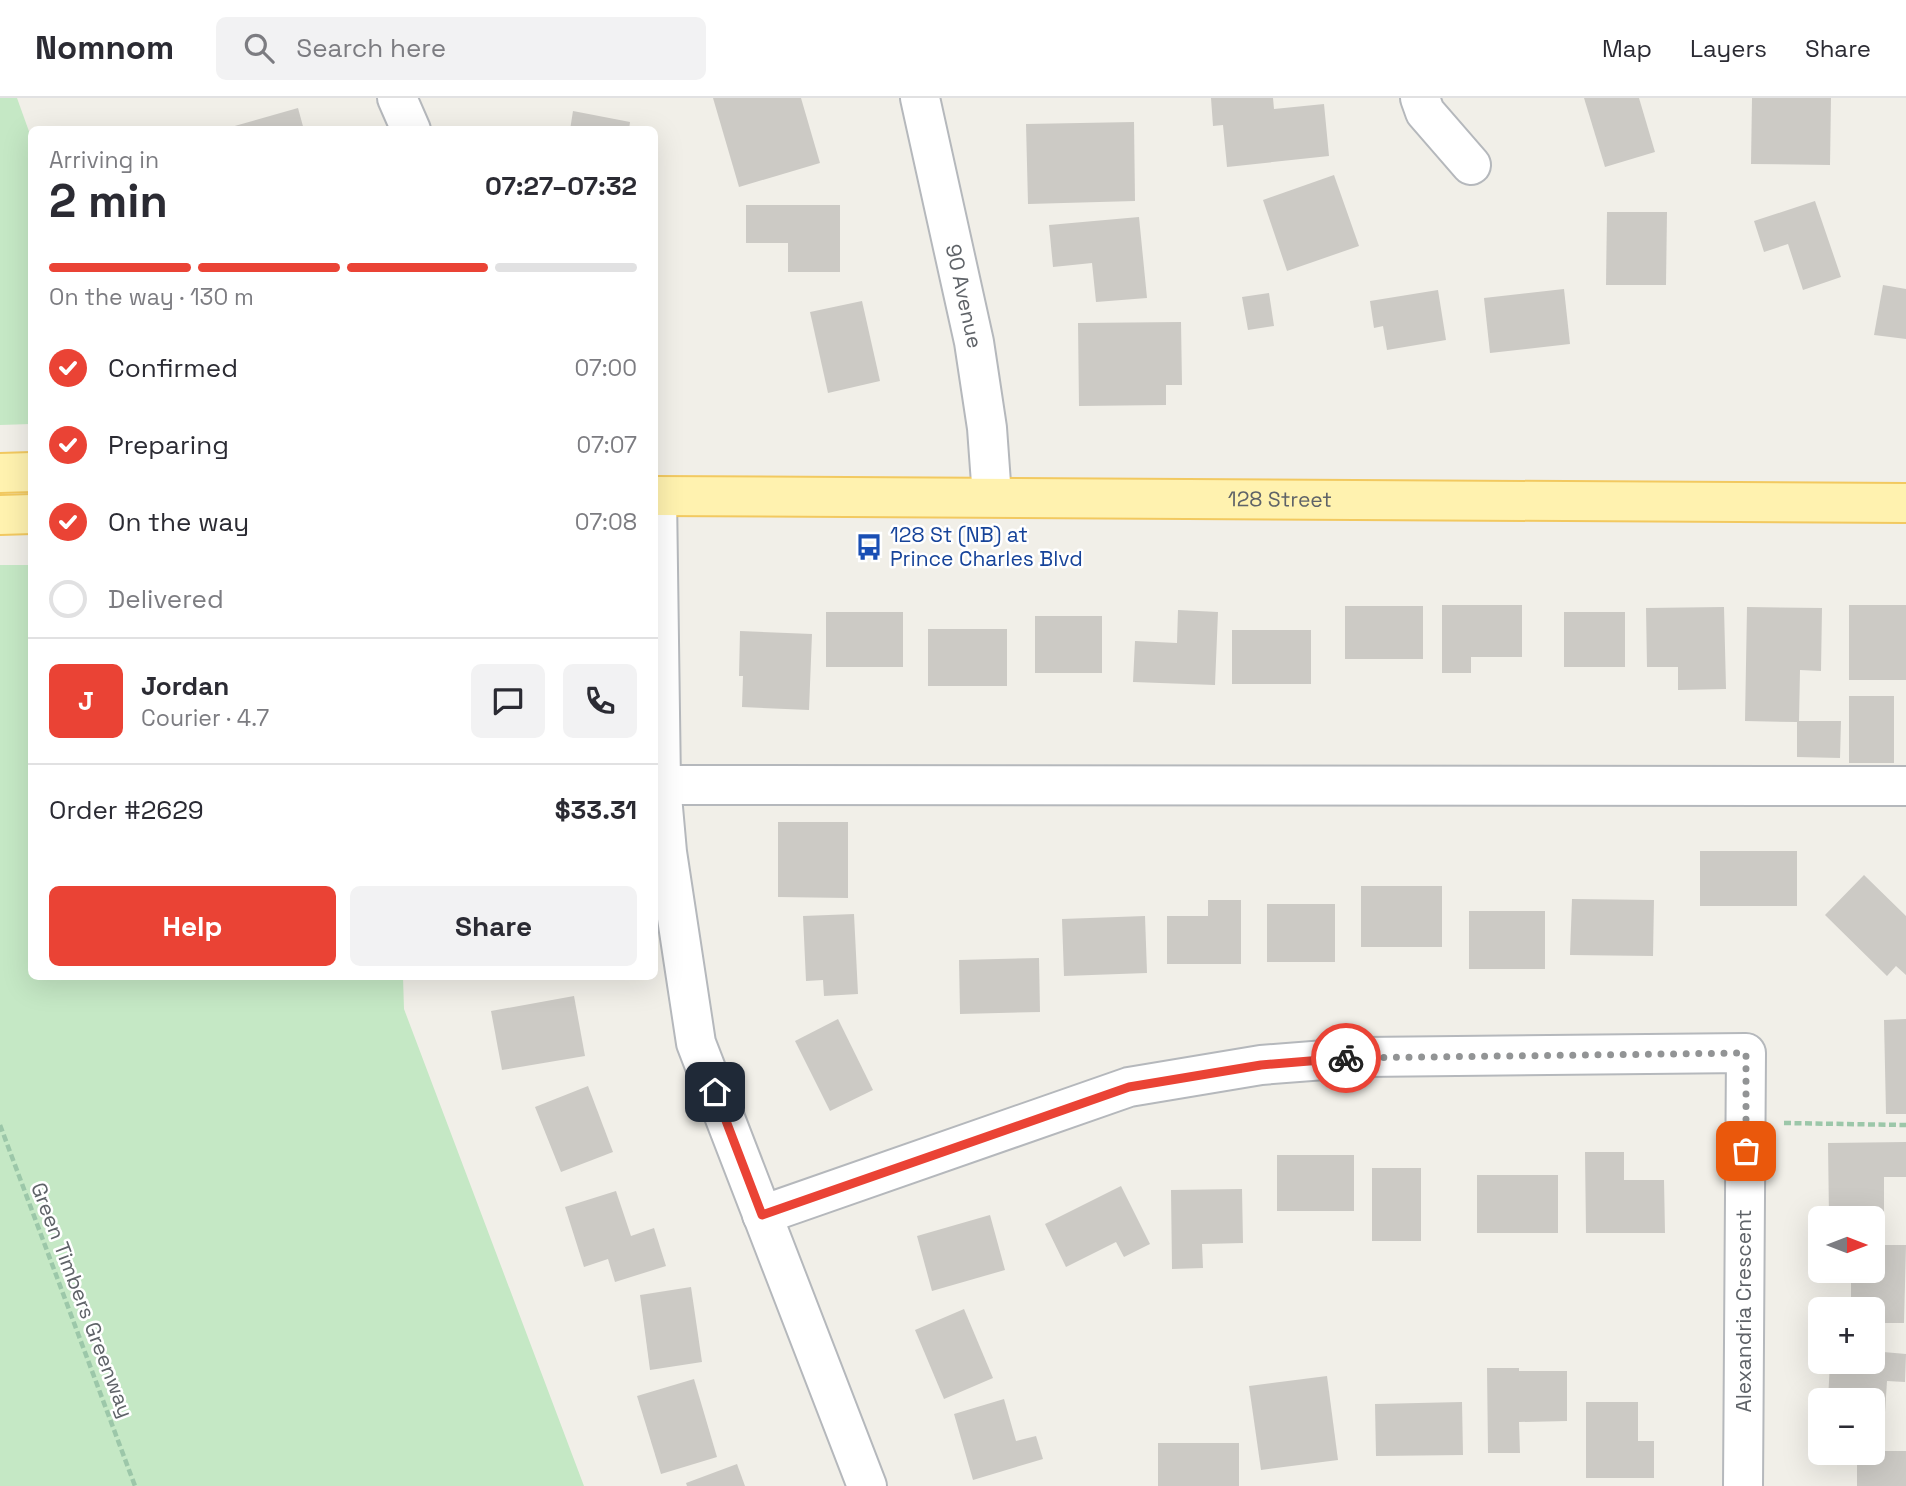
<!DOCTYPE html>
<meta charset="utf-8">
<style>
body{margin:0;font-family:"Space Grotesk",sans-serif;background:#f2f2f3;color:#2b2b33;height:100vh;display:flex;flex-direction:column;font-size:26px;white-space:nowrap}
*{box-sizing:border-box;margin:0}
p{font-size:23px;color:#7c7c81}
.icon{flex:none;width:38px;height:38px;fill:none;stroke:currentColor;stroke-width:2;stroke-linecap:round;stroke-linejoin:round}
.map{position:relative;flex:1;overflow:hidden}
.drawer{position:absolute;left:28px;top:28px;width:630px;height:854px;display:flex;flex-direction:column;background:#fff;border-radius:10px;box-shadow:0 7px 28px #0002}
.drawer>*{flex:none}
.needle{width:46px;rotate:90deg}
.controls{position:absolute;left:1808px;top:1108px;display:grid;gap:14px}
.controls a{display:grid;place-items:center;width:77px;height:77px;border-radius:10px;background:#fff;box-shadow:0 7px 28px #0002;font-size:35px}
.pin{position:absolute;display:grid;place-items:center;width:60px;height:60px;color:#fff;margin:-30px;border-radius:14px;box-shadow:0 4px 10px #0006}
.courier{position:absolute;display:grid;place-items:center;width:70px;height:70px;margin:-35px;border:5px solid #ea4335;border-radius:50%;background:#fff;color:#222;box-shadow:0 2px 9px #0007}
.head em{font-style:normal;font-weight:600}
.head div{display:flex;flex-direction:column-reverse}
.head{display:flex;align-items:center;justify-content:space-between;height:119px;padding:0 21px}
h1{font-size:46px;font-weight:600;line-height:52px}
.bar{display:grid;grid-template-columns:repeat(4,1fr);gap:10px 7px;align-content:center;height:84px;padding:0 21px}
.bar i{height:9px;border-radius:5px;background:#e1e1e2}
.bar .active{background:#ea4335}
.bar p{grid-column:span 4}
.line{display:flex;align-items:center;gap:18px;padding:0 21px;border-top:2px solid #e1e1e2}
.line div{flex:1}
.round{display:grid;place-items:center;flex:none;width:74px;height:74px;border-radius:10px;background:#f2f2f3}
ol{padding:0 21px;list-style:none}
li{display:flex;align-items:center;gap:21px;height:77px}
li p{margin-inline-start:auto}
li .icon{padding:7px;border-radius:50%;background:#ea4335;color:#fff;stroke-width:4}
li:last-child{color:#7c7c81}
li i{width:38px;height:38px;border:4px solid #e1e1e2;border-radius:50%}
.cta{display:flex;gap:14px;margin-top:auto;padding:14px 21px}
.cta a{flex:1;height:80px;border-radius:10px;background:#ea4335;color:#fff;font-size:28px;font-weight:600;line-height:80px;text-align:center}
.cta a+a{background:#f2f2f3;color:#2b2b33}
header{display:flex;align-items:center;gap:42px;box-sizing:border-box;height:98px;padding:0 35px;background:#fff;border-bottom:2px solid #e1e1e2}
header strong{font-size:33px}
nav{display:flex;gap:38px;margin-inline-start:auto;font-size:24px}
.search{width:490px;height:63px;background:#f2f2f3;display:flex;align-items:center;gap:18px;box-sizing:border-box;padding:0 24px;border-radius:10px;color:#7c7c81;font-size:26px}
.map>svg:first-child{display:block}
</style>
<header>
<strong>Nomnom</strong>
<div class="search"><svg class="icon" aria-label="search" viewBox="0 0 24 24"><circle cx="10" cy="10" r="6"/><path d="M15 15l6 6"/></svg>Search here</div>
<nav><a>Map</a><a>Layers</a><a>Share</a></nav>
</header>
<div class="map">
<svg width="1906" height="1388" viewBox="0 0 1906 1388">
<rect width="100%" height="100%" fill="#f1efe8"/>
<!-- green -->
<g fill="#c5e8c5">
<path d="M0,0H17L31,39V326L0,327Z"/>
<path d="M0,467H31L32,878L403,879L404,911L584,1388H0Z"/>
</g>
<!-- building -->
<g fill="#cccac5">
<path d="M713,0H801L820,65L739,89Z"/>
<path d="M1211,0H1273L1274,11L1324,6L1329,58L1227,69L1223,27L1213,28Z"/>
<path d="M1584,0H1639L1655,54L1605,69Z"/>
<path d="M1752,0H1831L1830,67L1751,66Z"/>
<path d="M298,10L304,32H225L224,31Z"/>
<path d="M573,13L630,24L629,32H570Z"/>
<path d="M1134,24L1135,103L1028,106L1026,26Z"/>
<path d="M1334,77L1359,148L1287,173L1263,102Z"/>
<path d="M1815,103L1841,179L1803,192L1788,146L1764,154L1754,123Z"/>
<path d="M746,107H840V174H788V145H746Z"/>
<path d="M1607,114H1667L1666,187H1606Z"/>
<path d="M1139,119L1147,200L1096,204L1092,165L1053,169L1049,127Z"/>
<path d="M1883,187L1906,191V241L1874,237Z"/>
<path d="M1564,191L1570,246L1490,255L1484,200Z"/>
<path d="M1438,192L1446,242L1387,252L1383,228L1374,230L1370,203Z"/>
<path d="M1269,195L1274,228L1248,232L1242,199Z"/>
<path d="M862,203L880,283L828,295L810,214Z"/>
<path d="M1181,224L1182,287H1166V307L1079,308L1078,225Z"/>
<path d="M1442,507H1522V559H1471V575H1442Z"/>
<rect x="1849" y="507" width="57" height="75"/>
<rect x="1345" y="508" width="78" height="53"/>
<path d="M1724,509L1726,591L1678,592V569H1647L1646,510Z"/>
<path d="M1747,509L1822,510L1821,573L1800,572L1799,623H1841L1840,660L1797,659V624L1745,623Z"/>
<path d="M1178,512L1218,514L1215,587L1133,584L1135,543L1177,545Z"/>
<rect x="826" y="514" width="77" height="55"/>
<rect x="1564" y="514" width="61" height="55"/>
<rect x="1035" y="518" width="67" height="57"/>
<rect x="928" y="531" width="79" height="57"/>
<rect x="1232" y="532" width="79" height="54"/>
<path d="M740,533L812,536L809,612L742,609L743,578H739Z"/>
<rect x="1849" y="598" width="45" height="67"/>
<path d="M778,724H848V800L778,799Z"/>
<rect x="1700" y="753" width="97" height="55"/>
<path d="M1864,777L1906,818V877L1896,868L1887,878L1825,817Z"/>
<rect x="1361" y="788" width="81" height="61"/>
<path d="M1572,801L1654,802L1653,858L1570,857Z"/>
<path d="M1208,802H1241V866H1167V818H1208Z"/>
<rect x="1267" y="806" width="68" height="58"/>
<rect x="1469" y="813" width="76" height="58"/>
<path d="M854,816L858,896L824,898L823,882L806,883L803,818Z"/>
<path d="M1145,818L1147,875L1064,878L1062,821Z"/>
<path d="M1039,860L1040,914L960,916L959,862Z"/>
<path d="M574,898L585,958L502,972L491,913Z"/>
<path d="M838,921L873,992L830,1013L795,943Z"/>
<path d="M1906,921V1016H1886L1884,922Z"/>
<path d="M588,988L613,1054L561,1074L535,1009Z"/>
<path d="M1906,1044V1079H1884V1124H1872V1120H1829L1828,1045Z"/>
<path d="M1585,1054H1624V1082H1664L1665,1135H1586Z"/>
<rect x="1277" y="1057" width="77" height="56"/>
<rect x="1372" y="1070" width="49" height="73"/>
<rect x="1477" y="1077" width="81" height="58"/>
<path d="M1121,1088L1150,1146L1124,1159L1116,1144L1066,1169L1045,1126Z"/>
<path d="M1242,1091L1243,1145L1202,1146L1203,1170L1172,1171L1171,1092Z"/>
<path d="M616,1093L631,1138L654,1130L666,1168L615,1184L608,1161L584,1169L565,1109Z"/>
<path d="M990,1117L1005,1172L932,1193L917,1138Z"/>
<path d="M1872,1147H1906L1904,1225H1872V1211H1851V1172H1872Z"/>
<path d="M691,1189L702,1264L650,1272L640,1197Z"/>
<path d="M964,1211L993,1280L944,1301L915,1232Z"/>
<path d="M1872,1253L1906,1256L1905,1284L1887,1283L1884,1330L1872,1329V1302H1828L1830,1264H1872Z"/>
<path d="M1487,1270H1519V1273H1567V1323L1519,1324L1520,1355H1488Z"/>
<path d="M1327,1278L1338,1362L1261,1372L1249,1288Z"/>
<path d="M694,1281L717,1359L661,1376L637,1298Z"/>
<path d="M1004,1301L1016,1343L1036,1338L1043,1361L973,1382L954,1316Z"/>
<path d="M1462,1304L1463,1357L1376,1358L1375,1306Z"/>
<path d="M1586,1304H1638V1343H1654V1380H1586Z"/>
<rect x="1158" y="1345" width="81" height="43"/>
<path d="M1872,1353H1906V1388H1857V1354Z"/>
<path d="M737,1366L745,1388H687L686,1385Z"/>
</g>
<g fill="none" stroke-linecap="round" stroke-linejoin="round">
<defs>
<g id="minor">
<path d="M397,0L411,32"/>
<path id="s1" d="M920,0L974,244L987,330L992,399"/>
<path d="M1420,0L1425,14L1471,67"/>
<path d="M657,398L661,687L667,754L696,945L867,1388"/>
<path d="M661,687L1906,688"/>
<path d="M762,1117L1129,989L1261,967L1364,959L1746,955L1743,1388"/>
</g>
<g id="major">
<path d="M0,375L32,374"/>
<path id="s2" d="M654,398L1906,405"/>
<path d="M0,417L32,416"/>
</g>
</defs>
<!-- minor casing -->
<use href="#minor" stroke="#b5b8bc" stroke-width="42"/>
<!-- major casing -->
<use href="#major" stroke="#f2c960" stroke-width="42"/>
<!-- path -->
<g stroke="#9cc7a9" stroke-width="4.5" stroke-dasharray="7 3.5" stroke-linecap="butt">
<path d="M1784,1025L1906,1027"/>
<path d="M0,1027L135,1388"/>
</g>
<!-- minor -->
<use href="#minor" stroke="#fff" stroke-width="38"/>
<!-- major -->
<use href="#major" stroke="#fff2af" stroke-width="38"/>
</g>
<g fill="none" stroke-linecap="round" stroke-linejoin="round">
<!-- done -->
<path stroke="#929495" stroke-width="7" stroke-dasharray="0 12.6" d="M1346,960L1746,955V1053"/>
<!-- route -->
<path stroke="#ea4335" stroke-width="9" d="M715,994L762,1117L1129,989L1261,967L1346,960"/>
</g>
<!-- icons -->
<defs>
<symbol id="bus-bare" viewBox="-9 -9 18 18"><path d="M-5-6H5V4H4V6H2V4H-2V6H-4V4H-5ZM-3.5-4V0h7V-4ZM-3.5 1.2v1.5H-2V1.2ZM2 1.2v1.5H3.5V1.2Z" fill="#1a4fb4" stroke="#fff" stroke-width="2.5" paint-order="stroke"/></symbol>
</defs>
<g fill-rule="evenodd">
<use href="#bus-bare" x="850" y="430" width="38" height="38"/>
</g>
<g text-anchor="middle" stroke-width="5" stroke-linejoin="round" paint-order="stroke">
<!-- street labels -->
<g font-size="21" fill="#5f6368" stroke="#fff">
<text dy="7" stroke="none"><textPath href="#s1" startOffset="203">90 Avenue</textPath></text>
<text dy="7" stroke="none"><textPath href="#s2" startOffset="626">128 Street</textPath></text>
<text transform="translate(82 1202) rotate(69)" y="7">Green Timbers Greenway</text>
<text transform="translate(1744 1213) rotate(-90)" y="7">Alexandria Crescent</text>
</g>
<!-- transit labels -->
<g font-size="21" fill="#164399" stroke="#fff" text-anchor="start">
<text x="890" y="444">128 St (NB) at<tspan x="890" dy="24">Prince Charles Blvd</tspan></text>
</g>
</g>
</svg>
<div class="controls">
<a><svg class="needle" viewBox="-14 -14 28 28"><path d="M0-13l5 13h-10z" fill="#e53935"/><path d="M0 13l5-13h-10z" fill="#7c7c81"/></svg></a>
<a>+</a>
<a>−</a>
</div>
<div class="pin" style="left:1746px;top:1053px;background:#ea580c"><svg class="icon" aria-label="bag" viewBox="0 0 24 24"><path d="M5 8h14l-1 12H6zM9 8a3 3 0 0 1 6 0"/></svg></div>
<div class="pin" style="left:715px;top:994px;background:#1f2937"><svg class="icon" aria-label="home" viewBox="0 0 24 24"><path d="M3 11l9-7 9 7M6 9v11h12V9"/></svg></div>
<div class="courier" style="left:1346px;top:960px"><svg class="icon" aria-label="bike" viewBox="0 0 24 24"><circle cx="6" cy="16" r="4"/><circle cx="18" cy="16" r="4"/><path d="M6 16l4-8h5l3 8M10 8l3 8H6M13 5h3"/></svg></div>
<section class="drawer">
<div class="head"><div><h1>2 min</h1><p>Arriving in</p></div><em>07:27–07:32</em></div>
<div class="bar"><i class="active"></i><i class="active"></i><i class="active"></i><i></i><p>On the way · 130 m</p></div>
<ol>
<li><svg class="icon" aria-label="check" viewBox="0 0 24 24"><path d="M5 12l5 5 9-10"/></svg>Confirmed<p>07:00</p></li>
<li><svg class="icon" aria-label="check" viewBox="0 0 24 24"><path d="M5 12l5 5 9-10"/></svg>Preparing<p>07:07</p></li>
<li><svg class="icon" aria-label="check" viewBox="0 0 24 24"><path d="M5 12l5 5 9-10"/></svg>On the way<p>07:08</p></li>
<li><i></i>Delivered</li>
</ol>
<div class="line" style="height:126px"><b class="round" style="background:#ea4335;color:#fff">J</b><div><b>Jordan</b><p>Courier · 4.7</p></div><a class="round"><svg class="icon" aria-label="chat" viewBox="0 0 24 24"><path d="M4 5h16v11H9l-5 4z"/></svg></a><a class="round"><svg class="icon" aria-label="phone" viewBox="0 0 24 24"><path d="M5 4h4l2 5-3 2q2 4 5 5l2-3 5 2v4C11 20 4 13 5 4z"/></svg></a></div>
<div class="line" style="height:91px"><div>Order #2629</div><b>$33.31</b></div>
<div class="cta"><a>Help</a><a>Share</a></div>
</section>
</div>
